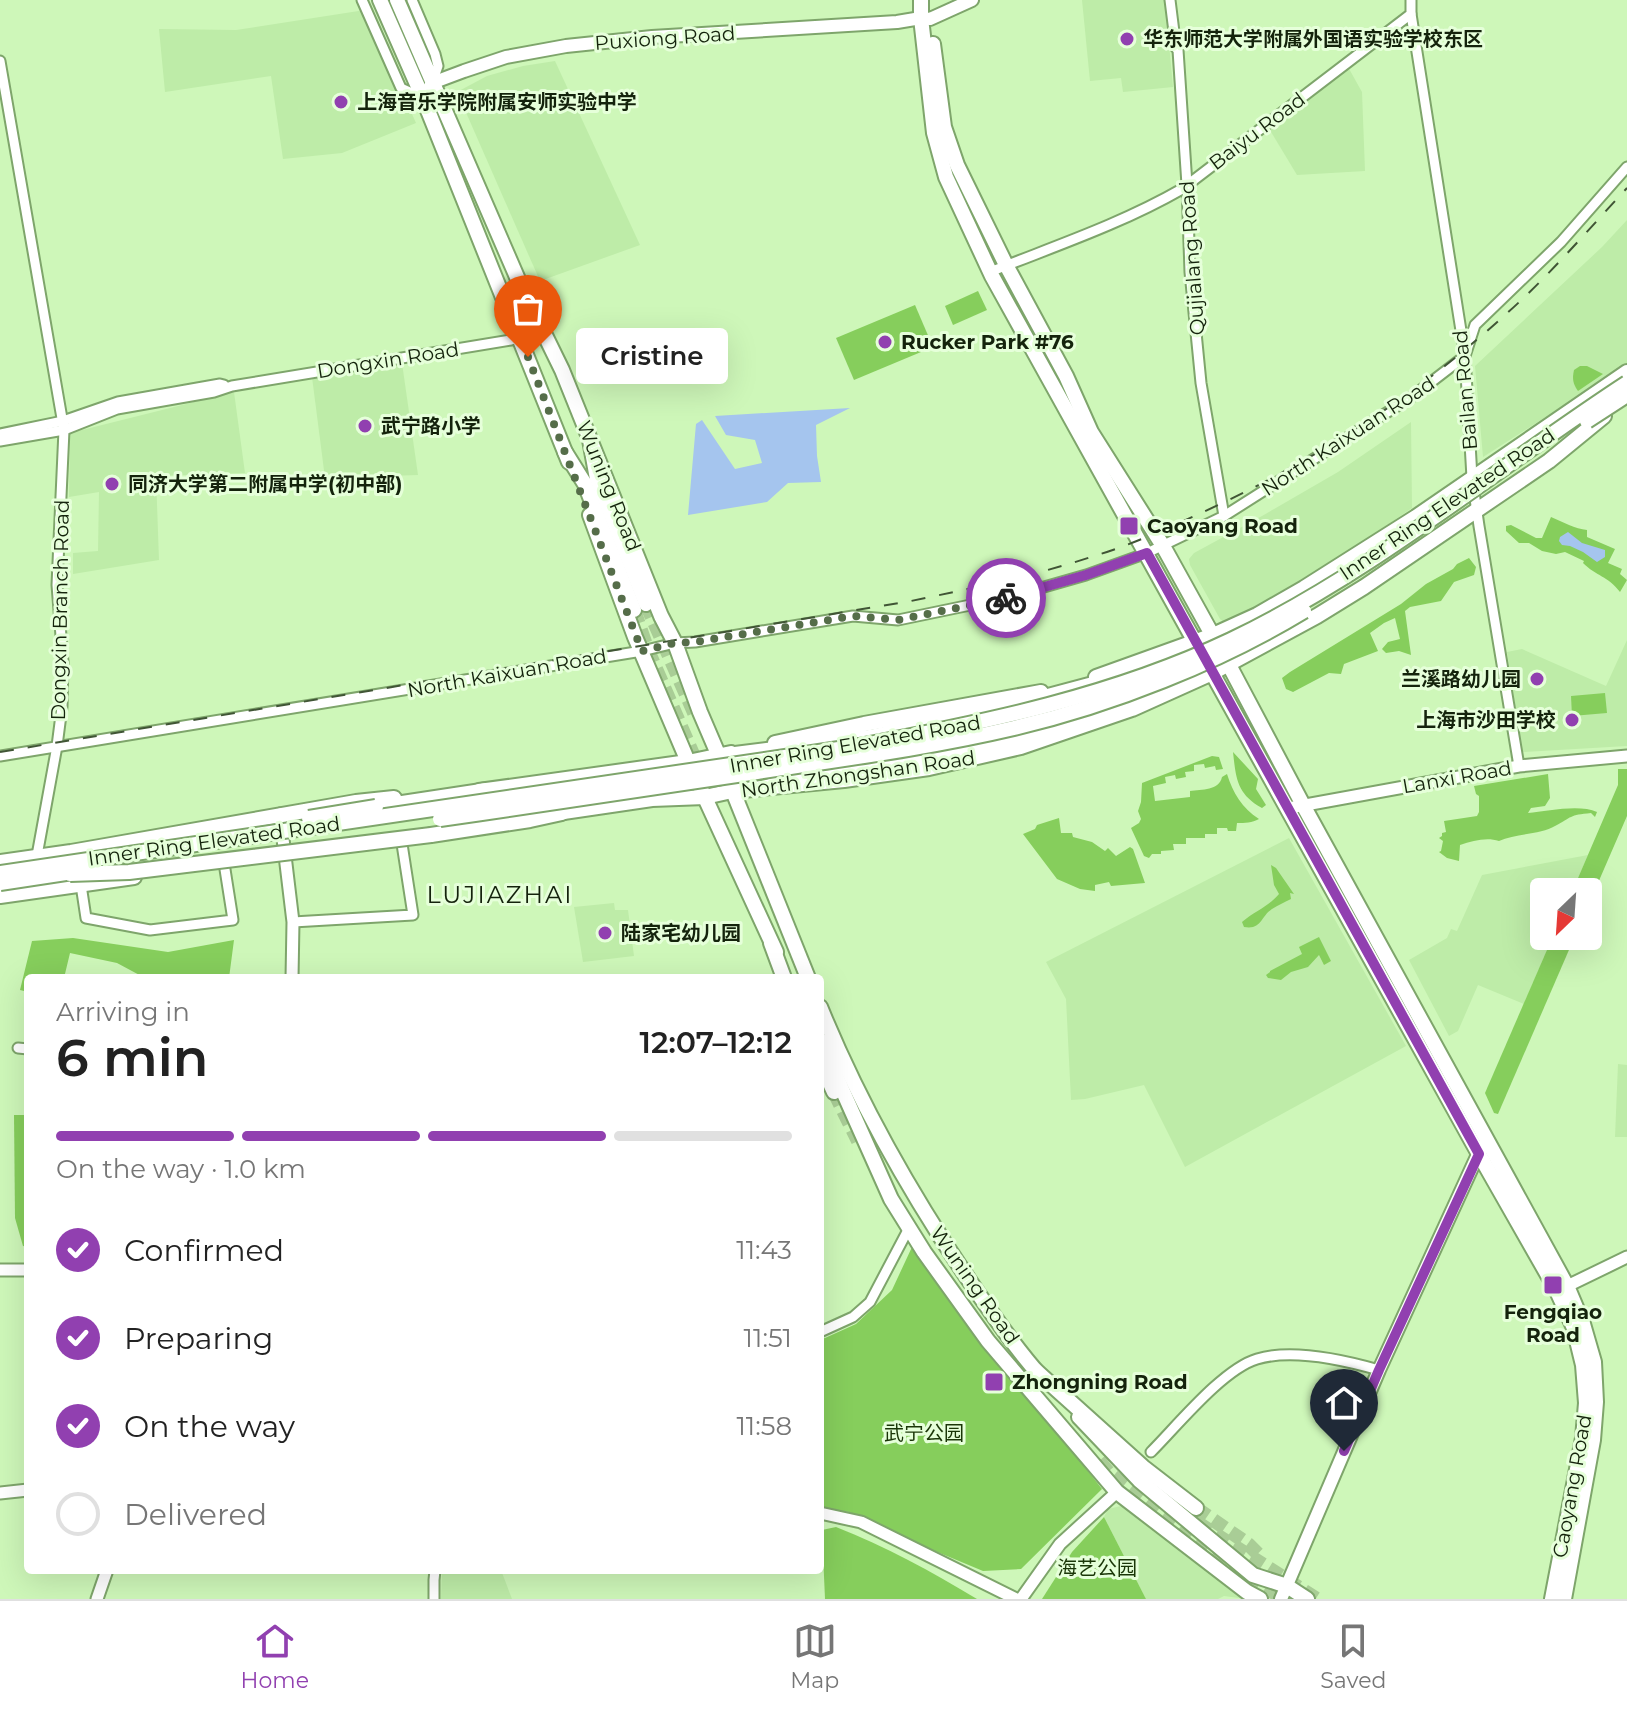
<!DOCTYPE html>
<meta charset="utf-8">
<style>
body{margin:0;font-family:Montserrat,"Noto Sans SC",sans-serif;background:#f6f6f6;color:#222;height:100vh;display:flex;flex-direction:column;font-size:30px;white-space:nowrap}
*{box-sizing:border-box;margin:0}
p{font-size:26px;color:#767676}
.icon{flex:none;width:44px;height:44px;fill:none;stroke:currentColor;stroke-width:2;stroke-linecap:round;stroke-linejoin:round}
.map{position:relative;flex:1;overflow:hidden}
.panel{position:absolute;left:24px;top:974px;width:800px;height:600px;display:flex;flex-direction:column;background:#fff;border-radius:8px;box-shadow:0 8px 32px #0002}
.panel>*{flex:none}
.needle{width:52px;rotate:205deg}
.fabs{position:absolute;left:1530px;top:878px;display:grid;gap:16px}
.fabs a{display:grid;place-items:center;width:72px;height:72px;border-radius:8px;background:#fff;box-shadow:0 8px 32px #0002;font-size:40px}
.pin{position:absolute;display:grid;place-items:center;width:68px;height:68px;color:#fff;margin:-82px -34px;border-radius:50% 50% 50% 0;rotate:-45deg;box-shadow:0 0 8px #0007}
.pin .icon{rotate:45deg}
.courier{position:absolute;display:grid;place-items:center;width:80px;height:80px;margin:-40px;border:6px solid #9140b0;border-radius:50%;background:#fff;color:#222;box-shadow:0 2px 10px #0007}
.bubble{position:absolute;height:56px;border-radius:8px;background:#fff;box-shadow:0 8px 32px #0002;font-size:26px;font-weight:600;line-height:56px;text-align:center}
.summary em{font-style:normal;font-weight:600}
.summary div{display:flex;flex-direction:column-reverse}
.summary{display:flex;align-items:center;justify-content:space-between;height:136px;padding:0 32px}
h1{font-size:52px;font-weight:600;line-height:60px}
.bar{display:grid;grid-template-columns:repeat(4,1fr);gap:12px 8px;align-content:center;height:96px;padding:0 32px}
.bar i{height:10px;border-radius:6px;background:#e0e0e0}
.bar .selected{background:#9140b0}
.bar p{grid-column:span 4}
ol{padding:0 32px;list-style:none}
li{display:flex;align-items:center;gap:24px;height:88px}
li p{margin-inline-start:auto}
li .icon{padding:8px;border-radius:50%;background:#9140b0;color:#fff;stroke-width:4}
li:last-child{color:#767676}
li i{width:44px;height:44px;border:4px solid #e0e0e0;border-radius:50%}
.menu{display:flex;justify-content:space-around;align-items:center;height:112px;border-top:2px solid #e0e0e0;background:#fff;font-size:22px;color:#767676}
.menu a{display:grid;justify-items:center;gap:4px}
.menu .selected{color:#9140b0}
.map>svg:first-child{display:block}
</style>
<div class="map">
<svg width="1627" height="1599" viewBox="0 0 1627 1599">
<rect width="100%" height="100%" fill="#cef7b9"/>
<!-- built -->
<g fill="#beeca8">
<path d="M1082,0H1165L1173,87L1123,92L1121,78L1090,81Z"/>
<path d="M365,10L416,123L342,153L283,159L271,76L165,92L159,29L236,30Z"/>
<path d="M555,61L640,245L540,281L457,92L487,76L523,66Z"/>
<path d="M1348,67L1362,92L1365,171L1297,175L1268,127Z"/>
<path d="M1627,220V365L1483,457L1475,366L1602,247Z"/>
<path d="M402,363L418,475L325,478L312,377Z"/>
<path d="M234,392L245,473L156,476L159,560L73,574V553L98,551L99,492L69,497L70,433Z"/>
<path d="M1411,422L1412,508L1364,541L1277,595L1234,619L1224,622L1220,619L1190,565L1189,559L1194,553L1262,516L1338,472Z"/>
<path d="M1627,640V746L1522,752L1507,652L1522,649L1606,686Z"/>
<path d="M1289,838L1406,1046L1185,1167L1144,1085L1085,1099L1071,1100L1066,999L1046,962Z"/>
<path d="M1588,855L1572,892H1544V936H1553L1524,1004L1478,985L1458,1031L1449,1036L1409,960L1447,938L1451,929L1457,931L1482,875Z"/>
<path d="M614,903L615,910H628L634,956L583,962L574,907Z"/>
<path d="M1618,1064L1627,1065V1137H1615Z"/>
<path d="M1121,1506L1126,1507L1246,1599L1224,1596L1218,1599H1146L1104,1517L1108,1509Z"/>
<path d="M442,1570H501L512,1599H441Z"/>
</g>
<!-- green -->
<g fill="#86ce5c">
<path d="M978,291L987,310L953,325L945,306Z"/>
<path d="M915,305L933,347L854,380L836,338Z"/>
<path d="M1580,366H1587L1603,374L1578,391C1573,384 1572,379 1574,370Z"/>
<path d="M1551,517C1563,522 1575,529 1587,530V537L1615,549L1608,563L1622,569L1620,574L1627,580L1620,592C1608,576 1596,576 1583,563L1584,561L1565,552L1556,554L1542,551L1529,543H1519L1506,531V526L1511,525L1536,538H1542Z"/>
<path d="M1469,558L1476,567L1474,575L1454,582L1441,601L1410,607L1405,611L1411,655L1399,651L1386,653L1382,649L1388,642L1400,639L1395,618L1384,623L1370,633L1378,651L1344,664L1341,674L1329,673L1293,692L1286,689L1282,678L1290,672L1401,604L1426,584L1453,569L1457,564Z"/>
<path d="M1605,693L1607,713L1572,716L1571,696Z"/>
<path d="M1233,752L1258,779L1256,789L1266,805L1262,808C1237,794 1236,779 1233,752Z"/>
<path d="M1212,756L1219,757L1223,769L1216,770L1215,766L1205,768L1204,764L1194,765V771L1185,772L1186,777L1176,779L1175,775L1165,777L1166,783L1153,786L1155,801L1190,797V791C1202,789 1219,791 1222,777L1227,774C1233,793 1242,808 1259,819C1252,823 1245,823 1237,823L1236,831H1228L1227,828H1217V834H1205V838H1186V844H1173L1174,850L1161,851V854H1152L1149,858L1144,856L1131,828L1139,823L1141,819L1138,811L1141,802L1142,783Z"/>
<path d="M1618,769H1627V816L1588,906V892H1572L1618,785Z"/>
<path d="M1548,774L1550,798L1545,806L1531,808L1528,813C1547,811 1580,804 1597,812L1595,817L1591,813C1569,815 1572,817 1555,826C1542,834 1515,834 1499,841C1486,837 1473,841 1460,845L1459,861L1447,858L1439,852L1441,851L1443,841L1439,838L1442,836V833L1446,832L1444,821L1477,816L1479,812V796L1476,794L1474,786Z"/>
<path d="M1059,818L1061,833H1072L1073,837L1092,842L1105,851L1108,848L1116,856L1130,847L1133,849L1145,883L1111,886L1109,882L1095,885V891L1080,889L1057,879L1023,834L1035,829L1037,825Z"/>
<path d="M1271,865L1276,868L1294,894L1290,893L1291,899C1285,902 1278,905 1272,909C1260,917 1262,930 1244,927L1242,922C1256,910 1267,908 1279,894L1274,885Z"/>
<path d="M1553,936H1575L1498,1114L1494,1113L1485,1093Z"/>
<path d="M1319,937L1331,961L1324,965L1319,955L1308,967L1291,972L1281,980L1268,978L1266,975L1270,972V971L1302,954L1299,947Z"/>
<path d="M73,938L168,952L234,940L229,978H145L117,963L70,953L64,978H28V992L20,990L32,941Z"/>
<path d="M14,1115H28V1247L23,1246L15,1218Z"/>
<path d="M912,1247L1102,1489L1021,1569L983,1571L923,1546L849,1512L820,1509V1339L825,1338L856,1324L892,1290Z"/>
<path d="M1104,1517L1146,1599H1042L1072,1552Z"/>
<path d="M836,1527C885,1546 932,1572 977,1599H825L822,1530Z"/>
</g>
<!-- water -->
<g fill="#a5c5ee">
<path d="M850,408L816,425L817,456L821,482L788,483L767,502L688,515L696,424L702,420L735,469L762,463L755,440L726,435L715,416Z"/>
<path d="M1568,532L1582,543L1605,550V557L1597,562L1583,552L1570,546L1562,545L1559,541L1560,537Z"/>
</g>
<g fill="none" stroke-linecap="round" stroke-linejoin="round">
<!-- trunk-tunnel -->
<g stroke="#a9cd96" stroke-width="14" stroke-dasharray="14 7" stroke-linecap="butt">
<path d="M646,604L696,717"/>
<path d="M634,610L647,648L699,768"/>
<path d="M834,1092L858,1141"/>
<path d="M1099,1461L1109,1473L1199,1546L1284,1599"/>
<path d="M1196,1508L1248,1544L1260,1556"/>
<path d="M1198,1523L1317,1599"/>
</g>
<defs>
<g id="minor">
<path d="M362,0L401,88L423,98"/>
<path d="M412,0L435,54L438,66L432,83"/>
<path d="M1170,0L1176,48L1178,50L1187,185L1190,272L1201,383L1224,516"/>
<path d="M1411,14L1465,356L1472,478L1479,526L1519,766"/>
<path d="M0,61L64,430L57,585L63,662L62,707L57,746L36,861"/>
<path d="M990,272C1055,246 1121,224 1182,189L1411,14V0"/>
<path d="M0,434L63,421L118,402L220,384L224,385"/>
<path d="M0,441L64,430L117,409L214,392L232,386L511,340L543,329"/>
<path d="M0,756L642,651L675,643L695,642L853,616L898,620L1009,597L1086,575L1147,553L1224,516L1413,396L1465,356L1475,325L1561,242L1627,167"/>
<path d="M81,885L86,918L150,930L233,920L224,863"/>
<path d="M293,922L413,915L402,844"/>
<path d="M18,1048L28,1049"/>
<path d="M820,1332L853,1317L870,1302L909,1228"/>
<path d="M1151,1452C1177,1426 1223,1369 1257,1359C1293,1348 1344,1360 1379,1370"/>
<path d="M434,1599V1580L435,1570"/>
</g>
<g id="tertiary">
<path d="M1289,808L1519,766L1627,756"/>
<path d="M280,814L293,922L292,978"/>
<path d="M0,1270H28"/>
<path d="M1561,1289L1627,1257"/>
<path d="M0,1493L28,1490"/>
<path d="M820,1513L861,1522L1016,1599"/>
<path d="M97,1599L107,1570"/>
<path d="M1021,1599L1060,1544L1117,1492"/>
</g>
<g id="secondary">
<path d="M423,98L432,83L464,71L506,57L566,46L652,37L897,22L921,18L930,19L972,0"/>
<path d="M1281,1599L1379,1370L1481,1148"/>
</g>
<g id="primary">
<path d="M380,0L423,98L569,462"/>
<path d="M397,0L520,284L562,370L661,616L675,643L700,712L721,761"/>
<path d="M921,0V18L934,133L946,177L992,276L1479,1154L1557,1291L1574,1328L1583,1365L1586,1403L1583,1438L1552,1599"/>
<path d="M933,44L944,127L957,165L1006,265L1066,376L1091,432L1163,546L1229,665L1303,805L1567,1286L1583,1324L1594,1362L1596,1402L1593,1440L1564,1599"/>
<path d="M590,515L635,637L692,771"/>
<path d="M1096,677L1213,635L1257,615L1304,588L1416,517L1627,372"/>
<path d="M775,743L864,724L1041,692"/>
<path d="M730,784L808,978"/>
<path d="M701,789L776,952"/>
<path d="M479,791L688,762L731,753"/>
<path d="M550,814L652,799L705,797L732,791L844,780L929,768L1021,747L1132,709L1212,673L1317,616L1364,587L1549,461L1604,416"/>
<path d="M0,862L71,852L356,802L394,798"/>
<path d="M0,896L134,877"/>
<path d="M820,1007C860,1105 913,1198 973,1286C995,1318 1017,1350 1043,1379"/>
<path d="M820,1040L891,1199L924,1252L988,1341L1117,1492L1247,1592L1260,1599"/>
<path d="M1079,1417L1139,1480L1253,1575L1287,1586L1307,1599"/>
</g>
<g id="trunk">
<path d="M590,440L597,479L646,604"/>
<path d="M565,452L585,484L634,610"/>
<path d="M719,756L870,737L999,709L1138,672"/>
<path d="M767,787L798,777L993,744L1090,716L1123,702"/>
<path d="M376,807L488,790"/>
<path d="M431,835L530,820L562,813"/>
<path d="M771,943L784,978"/>
<path d="M820,1061L834,1092"/>
<path d="M1035,1370L1143,1467L1196,1508"/>
</g>
</defs>
<!-- minor casing -->
<use href="#minor" stroke="#7ea56b" stroke-width="13"/>
<!-- tertiary casing -->
<use href="#tertiary" stroke="#7ea56b" stroke-width="15"/>
<!-- secondary casing -->
<use href="#secondary" stroke="#7ea56b" stroke-width="16"/>
<!-- primary casing -->
<use href="#primary" stroke="#7ea56b" stroke-width="18"/>
<!-- trunk casing -->
<use href="#trunk" stroke="#7ea56b" stroke-width="18"/>
<!-- minor -->
<use href="#minor" stroke="#fff" stroke-width="9"/>
<!-- tertiary -->
<use href="#tertiary" stroke="#fff" stroke-width="11"/>
<!-- secondary -->
<use href="#secondary" stroke="#fff" stroke-width="12"/>
<!-- primary -->
<use href="#primary" stroke="#fff" stroke-width="14"/>
<!-- trunk -->
<use href="#trunk" stroke="#fff" stroke-width="14"/>
<!-- rail -->
<path stroke="#405535" stroke-width="2" stroke-dasharray="14 14" stroke-linecap="butt" d="M0,752L911,601C973,588 1034,576 1094,556C1131,545 1166,529 1201,513C1311,463 1415,397 1505,315C1549,276 1587,231 1627,188"/>
<defs>
<g id="trunk-bridge">
<path d="M1587,421L1627,395"/>
<path d="M309,818L376,807"/>
<path d="M440,819C546,804 652,788 757,772C843,759 929,748 1014,728C1112,705 1218,663 1304,611"/>
<path d="M0,873L859,746C986,722 1113,696 1231,640C1373,572 1495,469 1627,383"/>
<path d="M70,874L129,872L431,835"/>
<path d="M0,883L79,871"/>
</g>
</defs>
<!-- trunk-bridge casing -->
<use href="#trunk-bridge" stroke="#7ea56b" stroke-width="18" stroke-linecap="butt"/>
<!-- trunk-bridge -->
<use href="#trunk-bridge" stroke="#fff" stroke-width="14"/>
</g>
<g fill="none" stroke-linecap="round" stroke-linejoin="round">
<!-- done -->
<path stroke="#556d49" stroke-width="8" stroke-dasharray="0 14.4" d="M528,357L642,651L675,643L695,642L853,616L898,620L1006,598"/>
<!-- route -->
<path stroke="#9140b0" stroke-width="10" d="M1006,598L1086,575L1147,553L1479,1154L1379,1370L1344,1451"/>
</g>
<!-- markers -->
<g fill="#9140b0" stroke="#e6ffda" stroke-width="3">
<circle cx="1127" cy="39" r="8"/>
<circle cx="341" cy="102" r="8"/>
<circle cx="885" cy="342" r="8"/>
<circle cx="365" cy="426" r="8"/>
<circle cx="112" cy="484" r="8"/>
<rect x="1119" y="516" width="20" height="20" rx="4"/>
<circle cx="1537" cy="679" r="8"/>
<circle cx="1572" cy="720" r="8"/>
<circle cx="605" cy="933" r="8"/>
<rect x="1543" y="1275" width="20" height="20" rx="4"/>
<rect x="984" y="1372" width="20" height="20" rx="4"/>
</g>
<g text-anchor="middle" stroke-width="6" stroke-linejoin="round" paint-order="stroke">
<!-- street labels -->
<g font-size="20" fill="#14230c" stroke="#e6ffda">
<text transform="translate(665 38) rotate(-4)" y="7">Puxiong Road</text>
<text transform="translate(1257 131) rotate(-37)" y="7">Baiyu Road</text>
<text transform="translate(1192 258) rotate(-94)" y="7">Qujialang Road</text>
<text transform="translate(388 360) rotate(-9)" y="7">Dongxin Road</text>
<text transform="translate(1465 390) rotate(-95)" y="7">Bailan Road</text>
<text transform="translate(1348 436) rotate(-33)" y="7">North Kaixuan Road</text>
<text transform="translate(609 486) rotate(68)" y="7">Wuning Road</text>
<text transform="translate(1447 504) rotate(-34)" y="7">Inner Ring Elevated Road</text>
<text transform="translate(60 610) rotate(-89)" y="7">Dongxin Branch Road</text>
<text transform="translate(507 673) rotate(-10)" y="7">North Kaixuan Road</text>
<text transform="translate(855 744) rotate(-10)" y="7">Inner Ring Elevated Road</text>
<text transform="translate(858 774) rotate(-8)" y="7">North Zhongshan Road</text>
<text transform="translate(1457 777) rotate(-10)" y="7">Lanxi Road</text>
<text transform="translate(214 841) rotate(-8)" y="7">Inner Ring Elevated Road</text>
<text transform="translate(975 1285) rotate(55)" y="7">Wuning Road</text>
<text transform="translate(1572 1486) rotate(-80)" y="7">Caoyang Road</text>
</g>
<!-- poi labels -->
<g font-size="20" font-weight="bold" fill="#14230c" stroke="#e6ffda" text-anchor="start">
<text x="1143" y="46">华东师范大学附属外国语实验学校东区</text>
<text x="357" y="109">上海音乐学院附属安师实验中学</text>
<text x="901" y="349">Rucker Park #76</text>
<text x="381" y="433">武宁路小学</text>
<text x="128" y="491">同济大学第二附属中学(初中部)</text>
<text x="1147" y="533">Caoyang Road</text>
<text x="1521" y="686" text-anchor="end">兰溪路幼儿园</text>
<text x="1556" y="727" text-anchor="end">上海市沙田学校</text>
<text x="621" y="940">陆家宅幼儿园</text>
<text x="1553" y="1319" text-anchor="middle">Fengqiao<tspan x="1553" dy="23">Road</tspan></text>
<text x="1012" y="1389">Zhongning Road</text>
</g>
<!-- park labels -->
<g font-size="20" fill="#1a3607" stroke="#e6ffda">
<text x="924" y="1440">武宁公园</text>
<text x="1097" y="1575">海艺公园</text>
</g>
<!-- quarter labels -->
<g font-size="24" letter-spacing="2" fill="#14230c" stroke="#e6ffda">
<text x="500" y="903">LUJIAZHAI</text>
</g>
</g>
</svg>
<div class="fabs">
<a><svg class="needle" viewBox="-14 -14 28 28"><path d="M0-13l5 13h-10z" fill="#e53935"/><path d="M0 13l5-13h-10z" fill="#767676"/></svg></a>
</div>
<div class="pin" style="left:528px;top:357px;background:#ea580c"><svg class="icon" aria-label="bag" viewBox="0 0 24 24"><path d="M5 8h14l-1 12H6zM9 8a3 3 0 0 1 6 0"/></svg></div>
<div class="pin" style="left:1344px;top:1451px;background:#1f2937"><svg class="icon" aria-label="home" viewBox="0 0 24 24"><path d="M3 11l9-7 9 7M6 9v11h12V9"/></svg></div>
<div class="courier" style="left:1006px;top:598px"><svg class="icon" aria-label="bike" viewBox="0 0 24 24"><circle cx="6" cy="16" r="4"/><circle cx="18" cy="16" r="4"/><path d="M6 16l4-8h5l3 8M10 8l3 8H6M13 5h3"/></svg></div>
<div class="bubble" style="left:576px;top:328px;width:152px">Cristine</div>
<section class="panel">
<div class="summary"><div><h1>6 min</h1><p>Arriving in</p></div><em>12:07–12:12</em></div>
<div class="bar"><i class="selected"></i><i class="selected"></i><i class="selected"></i><i></i><p>On the way · 1.0 km</p></div>
<ol>
<li><svg class="icon" aria-label="check" viewBox="0 0 24 24"><path d="M5 12l5 5 9-10"/></svg>Confirmed<p>11:43</p></li>
<li><svg class="icon" aria-label="check" viewBox="0 0 24 24"><path d="M5 12l5 5 9-10"/></svg>Preparing<p>11:51</p></li>
<li><svg class="icon" aria-label="check" viewBox="0 0 24 24"><path d="M5 12l5 5 9-10"/></svg>On the way<p>11:58</p></li>
<li><i></i>Delivered</li>
</ol>
</section>
</div>
<nav class="menu">
<a class="selected"><svg class="icon" aria-label="home" viewBox="0 0 24 24"><path d="M3 11l9-7 9 7M6 9v11h12V9"/></svg>Home</a>
<a><svg class="icon" aria-label="map" viewBox="0 0 24 24"><path d="M3 6l6-2 6 2 6-2v14l-6 2-6-2-6 2zM9 4v14M15 6v14"/></svg>Map</a>
<a><svg class="icon" aria-label="saved" viewBox="0 0 24 24"><path d="M7 4h10v16l-5-4-5 4z"/></svg>Saved</a>
</nav>
